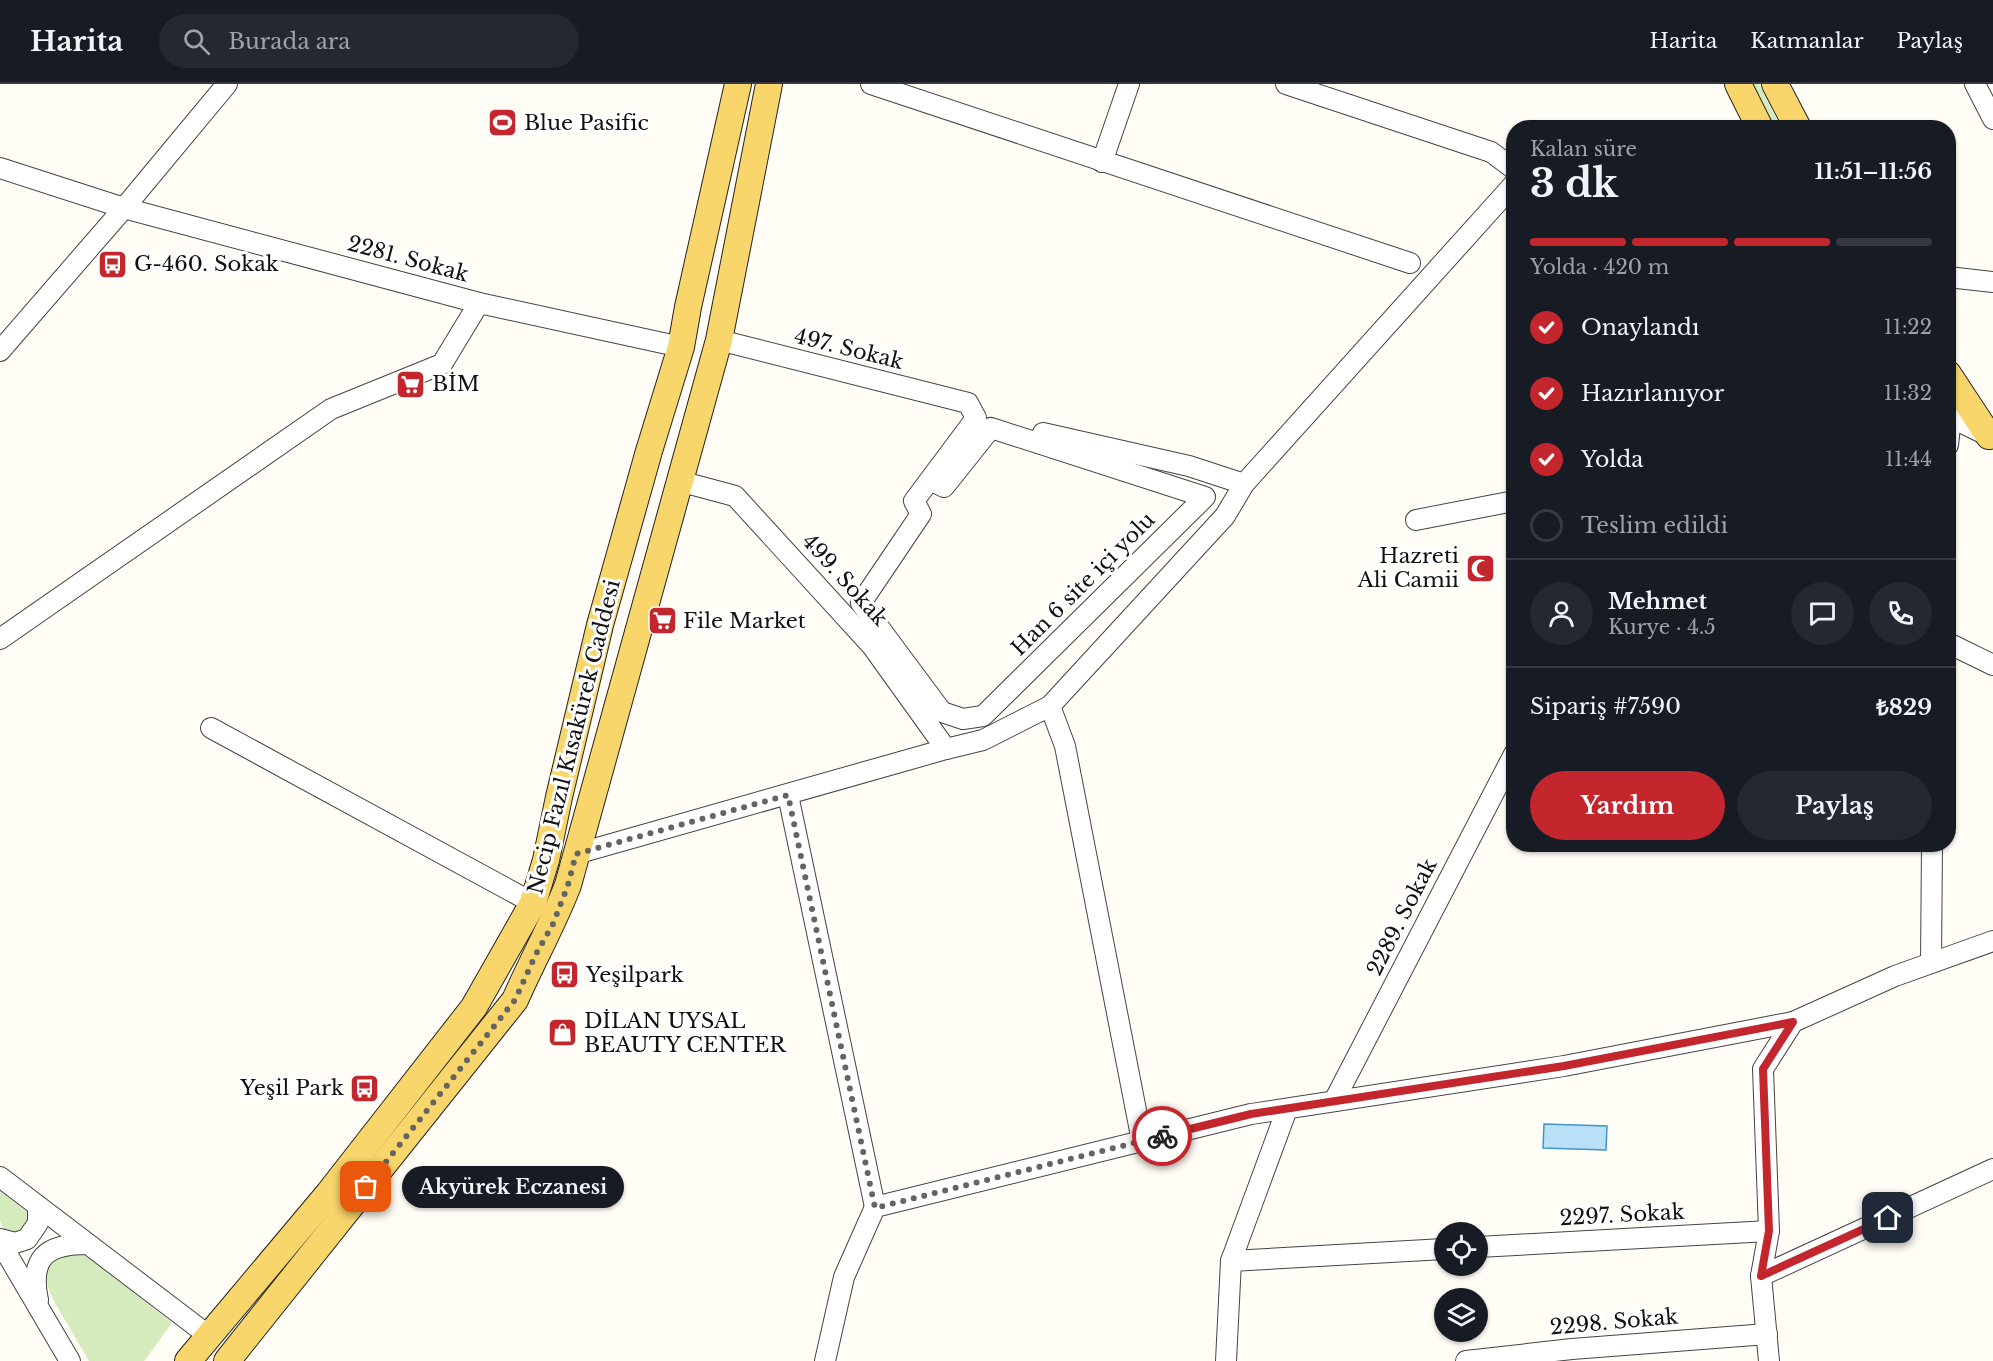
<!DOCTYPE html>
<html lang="tr">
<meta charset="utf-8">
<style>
body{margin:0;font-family:"Libre Baskerville",serif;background:#242831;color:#f1f3f6;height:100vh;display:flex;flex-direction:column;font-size:22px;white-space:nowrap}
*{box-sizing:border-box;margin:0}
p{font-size:20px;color:#9ea1a6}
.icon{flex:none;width:33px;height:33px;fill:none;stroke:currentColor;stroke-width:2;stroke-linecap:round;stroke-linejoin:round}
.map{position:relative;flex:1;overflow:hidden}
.details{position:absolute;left:1506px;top:36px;width:450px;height:732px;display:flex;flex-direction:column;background:#171b24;border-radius:24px;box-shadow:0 2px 4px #0004}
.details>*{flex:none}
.controls{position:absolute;left:1434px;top:1138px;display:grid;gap:12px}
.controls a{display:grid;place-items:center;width:54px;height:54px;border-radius:50%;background:#171b24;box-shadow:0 2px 4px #0004;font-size:30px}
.pin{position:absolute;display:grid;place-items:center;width:51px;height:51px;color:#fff;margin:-26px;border-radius:12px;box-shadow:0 3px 9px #0006}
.courier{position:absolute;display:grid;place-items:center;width:60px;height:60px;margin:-30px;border:4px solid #c4262e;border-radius:50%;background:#fff;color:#222;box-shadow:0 2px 8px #0007}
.bubble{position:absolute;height:42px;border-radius:21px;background:#171b24;box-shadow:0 2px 4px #0004;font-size:20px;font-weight:700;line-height:42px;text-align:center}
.overview em{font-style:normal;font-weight:700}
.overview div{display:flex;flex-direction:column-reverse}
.overview{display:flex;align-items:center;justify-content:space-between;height:102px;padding:0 24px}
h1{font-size:39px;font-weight:700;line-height:45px}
.bar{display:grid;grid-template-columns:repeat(4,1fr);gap:9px 6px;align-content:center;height:72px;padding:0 24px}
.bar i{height:8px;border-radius:4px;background:#363941}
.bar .active{background:#c4262e}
.bar p{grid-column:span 4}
.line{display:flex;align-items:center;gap:15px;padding:0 24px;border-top:2px solid #363941}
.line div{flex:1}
.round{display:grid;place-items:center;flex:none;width:63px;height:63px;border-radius:32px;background:#242831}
ol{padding:0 24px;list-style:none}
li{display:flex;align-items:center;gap:18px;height:66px}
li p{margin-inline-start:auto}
li .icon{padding:6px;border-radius:50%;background:#c4262e;color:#fff;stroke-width:4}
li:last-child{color:#9ea1a6}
li i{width:33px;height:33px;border:3px solid #363941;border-radius:50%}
.primary-button{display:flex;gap:12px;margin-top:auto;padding:12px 24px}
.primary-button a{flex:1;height:69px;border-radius:36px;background:#c4262e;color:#fff;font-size:24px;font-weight:700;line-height:69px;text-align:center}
.primary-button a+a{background:#242831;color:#f1f3f6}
header{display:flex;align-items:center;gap:36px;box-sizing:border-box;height:84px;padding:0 30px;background:#171b24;border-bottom:2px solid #363941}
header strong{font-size:28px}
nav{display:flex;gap:33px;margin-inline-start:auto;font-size:21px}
.search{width:420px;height:54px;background:#242831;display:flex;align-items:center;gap:15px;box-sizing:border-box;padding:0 21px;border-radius:33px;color:#9ea1a6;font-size:22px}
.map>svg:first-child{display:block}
</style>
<header>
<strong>Harita</strong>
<div class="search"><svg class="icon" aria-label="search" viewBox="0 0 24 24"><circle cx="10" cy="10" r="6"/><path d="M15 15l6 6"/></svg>Burada ara</div>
<nav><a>Harita</a><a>Katmanlar</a><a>Paylaş</a></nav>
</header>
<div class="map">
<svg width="1993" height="1277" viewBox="0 0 1993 1277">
<rect width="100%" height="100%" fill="#fffdf5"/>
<!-- green -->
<g fill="#d5ebbd">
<path d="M1750,0H1759L1781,43H1771Z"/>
<path d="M0,1107L27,1128C30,1151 6,1159 0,1136C0,1128 0,1116 0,1107Z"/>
<path d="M71,1169H84L172,1239L144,1277H89C81,1263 73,1250 65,1236C50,1210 30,1183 71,1169Z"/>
</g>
<!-- water -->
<path fill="#b9e0f7" stroke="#3f96cf" stroke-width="1.5" d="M1544,1040L1607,1042L1606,1066L1543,1064Z"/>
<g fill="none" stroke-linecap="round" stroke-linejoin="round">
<defs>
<g id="minor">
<path d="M871,0L1410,179"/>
<path d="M1286,0L1491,68L1514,85"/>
<path d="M1975,0L1993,35"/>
<path d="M1102,78L1129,0"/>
<path d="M0,84L124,124L479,219L681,263"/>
<path d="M1948,193L1993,198"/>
<path d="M719,256L968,319L976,334L914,417L921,430L861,519L942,628L963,635L983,632L1205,413L991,344L944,403L930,396"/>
<path d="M0,267L124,124L227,0"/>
<path d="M1948,332L1989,352"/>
<path d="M1043,349L1189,382L1244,400"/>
<path d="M1948,361L1951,333"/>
<path d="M679,397L735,412L872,562L946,665"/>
<path d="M1416,436L1514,417"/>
<path d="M0,555L331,325L442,280L479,219"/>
<path d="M1948,559L1993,581"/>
<path d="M1050,622L1065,662L1142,1057"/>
<path d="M211,644L533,819"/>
<path d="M788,711L875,1123"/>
<path d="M576,770L946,665L983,656L1050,622L1225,432L1244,400L1514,100"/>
<path d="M1931,879L1932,760"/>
<path d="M1334,1017L1514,670"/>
<path d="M0,1093L209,1252"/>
<path d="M0,1155L15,1159L27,1155L38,1139V1122"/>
<path d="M0,1158L70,1277"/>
<path d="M1478,1163L1769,1147"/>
<path d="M1231,1177L1444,1165"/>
<path d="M1761,1192L1769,1147L1763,985L1793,938L1895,892L1993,857"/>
<path d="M38,1216C29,1173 47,1160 87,1160"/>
<path d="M825,1277L844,1193L875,1123L1251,1030L1564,982L1793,938"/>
<path d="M1226,1277L1231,1177L1287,1025"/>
<path d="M1466,1277L1572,1265L1767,1250"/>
<path d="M1769,1277L1761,1192L1993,1085"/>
</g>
<g id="major">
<path d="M1738,0L1760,44"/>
<path d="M1775,0L1798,44"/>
<path d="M1948,290L1989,352"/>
<path d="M188,1277L329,1109L474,923L533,819L546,776L559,713L600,541L649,367L681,263L688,223L738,0"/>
<path d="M227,1277L515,916C532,877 553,840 568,801L719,256L769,0"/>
</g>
</defs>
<!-- minor casing -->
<use href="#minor" stroke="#444" stroke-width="22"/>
<!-- major casing -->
<use href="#major" stroke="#222" stroke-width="28"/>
<!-- minor -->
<use href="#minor" stroke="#fff" stroke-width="20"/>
<!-- major -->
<use href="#major" stroke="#f9d66b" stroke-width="26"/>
</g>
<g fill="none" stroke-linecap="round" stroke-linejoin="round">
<!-- done -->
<path stroke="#646461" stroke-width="6" stroke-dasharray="0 10.8" d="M366,1103L515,916L536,870L553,840L568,801L576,770L788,711L875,1124L1162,1052"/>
<!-- route -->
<path stroke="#c4262e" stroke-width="8" d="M1162,1052L1251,1030L1564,982L1793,938L1763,985L1769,1147L1761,1192L1888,1134"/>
</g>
<!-- icons -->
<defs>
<symbol id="stadium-square" viewBox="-11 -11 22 22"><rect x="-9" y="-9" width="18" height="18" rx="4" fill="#c4262e" stroke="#fff"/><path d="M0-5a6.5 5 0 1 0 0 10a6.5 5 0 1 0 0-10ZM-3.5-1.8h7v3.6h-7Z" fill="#fff"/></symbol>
<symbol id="bus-square" viewBox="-11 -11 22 22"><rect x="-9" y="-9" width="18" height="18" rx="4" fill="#c4262e" stroke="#fff"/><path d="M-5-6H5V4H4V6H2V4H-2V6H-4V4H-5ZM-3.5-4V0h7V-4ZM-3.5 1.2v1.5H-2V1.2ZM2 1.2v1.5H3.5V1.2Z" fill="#fff"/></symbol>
<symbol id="supermarket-square" viewBox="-11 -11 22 22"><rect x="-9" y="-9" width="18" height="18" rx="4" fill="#c4262e" stroke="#fff"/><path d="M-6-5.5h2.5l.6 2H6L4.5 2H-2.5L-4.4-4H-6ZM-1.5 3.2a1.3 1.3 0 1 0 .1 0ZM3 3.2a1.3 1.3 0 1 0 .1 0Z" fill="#fff"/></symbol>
<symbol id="mosque-square" viewBox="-11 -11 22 22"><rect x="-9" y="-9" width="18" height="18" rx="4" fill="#c4262e" stroke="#fff"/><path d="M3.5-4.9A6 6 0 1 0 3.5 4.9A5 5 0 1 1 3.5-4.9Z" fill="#fff"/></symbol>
<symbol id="shop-square" viewBox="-11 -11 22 22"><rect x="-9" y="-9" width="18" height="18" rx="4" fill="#c4262e" stroke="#fff"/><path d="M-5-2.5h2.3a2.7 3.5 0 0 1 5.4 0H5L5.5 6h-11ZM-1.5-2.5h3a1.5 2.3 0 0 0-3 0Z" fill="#fff"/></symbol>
</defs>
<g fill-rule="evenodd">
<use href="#stadium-square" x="486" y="22" width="33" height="33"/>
<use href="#bus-square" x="96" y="164" width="33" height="33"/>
<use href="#supermarket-square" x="394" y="284" width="33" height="33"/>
<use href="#mosque-square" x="1464" y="468" width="33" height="33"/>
<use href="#supermarket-square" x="646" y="520" width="33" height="33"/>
<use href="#bus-square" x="548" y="874" width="33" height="33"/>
<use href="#shop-square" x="546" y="932" width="33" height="33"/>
<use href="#bus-square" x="348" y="988" width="33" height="33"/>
</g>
<g text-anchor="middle" stroke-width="6" stroke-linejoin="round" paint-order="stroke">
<!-- poi labels -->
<g font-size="21" fill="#111" stroke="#fff" text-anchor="start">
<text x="524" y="46">Blue Pasific</text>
<text x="134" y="187">G-460. Sokak</text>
<text x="432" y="307">BİM</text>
<text x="1459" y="479" text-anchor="end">Hazreti<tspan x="1459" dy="24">Ali Camii</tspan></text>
<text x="683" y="544">File Market</text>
<text x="586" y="898">Yeşilpark</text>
<text x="584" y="944">DİLAN UYSAL<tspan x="584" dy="24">BEAUTY CENTER</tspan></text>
<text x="344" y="1011" text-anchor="end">Yeşil Park</text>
</g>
<!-- street labels -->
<g font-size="21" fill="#111" stroke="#fff">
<text transform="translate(408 175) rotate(15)" y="7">2281. Sokak</text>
<text transform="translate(849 265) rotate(14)" y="7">497. Sokak</text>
<text transform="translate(845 496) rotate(48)" y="7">499. Sokak</text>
<text transform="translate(1083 500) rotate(-45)" y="7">Han 6 site içi yolu</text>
<text transform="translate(574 653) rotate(-76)" y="7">Necip Fazıl Kısakürek Caddesi</text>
<text transform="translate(1402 833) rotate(-63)" y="7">2289. Sokak</text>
<text transform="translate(1622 1131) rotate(-3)" y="7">2297. Sokak</text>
<text transform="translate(1614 1238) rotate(-5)" y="7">2298. Sokak</text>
</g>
</g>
</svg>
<div class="controls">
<a><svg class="icon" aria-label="locate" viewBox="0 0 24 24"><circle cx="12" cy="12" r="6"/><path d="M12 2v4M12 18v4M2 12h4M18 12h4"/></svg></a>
<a><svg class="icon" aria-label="layers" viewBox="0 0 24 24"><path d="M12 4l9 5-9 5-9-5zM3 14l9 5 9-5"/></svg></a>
</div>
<div class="pin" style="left:366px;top:1103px;background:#ea580c"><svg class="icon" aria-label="bag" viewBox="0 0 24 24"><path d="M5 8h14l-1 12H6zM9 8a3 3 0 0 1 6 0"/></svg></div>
<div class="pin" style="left:1888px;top:1134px;background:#1f2937"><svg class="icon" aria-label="home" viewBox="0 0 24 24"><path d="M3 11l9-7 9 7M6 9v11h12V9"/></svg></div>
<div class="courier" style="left:1162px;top:1052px"><svg class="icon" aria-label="bike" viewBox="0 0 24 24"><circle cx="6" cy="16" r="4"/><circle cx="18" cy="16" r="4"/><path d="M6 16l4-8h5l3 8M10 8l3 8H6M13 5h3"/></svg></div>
<div class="bubble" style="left:402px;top:1082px;width:222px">Akyürek Eczanesi</div>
<section class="details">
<div class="overview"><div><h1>3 dk</h1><p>Kalan süre</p></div><em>11:51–11:56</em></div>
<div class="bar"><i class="active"></i><i class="active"></i><i class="active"></i><i></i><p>Yolda · 420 m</p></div>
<ol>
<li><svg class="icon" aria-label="check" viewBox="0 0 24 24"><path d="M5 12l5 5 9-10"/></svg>Onaylandı<p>11:22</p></li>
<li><svg class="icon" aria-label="check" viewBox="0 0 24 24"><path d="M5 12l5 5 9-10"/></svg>Hazırlanıyor<p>11:32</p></li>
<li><svg class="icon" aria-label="check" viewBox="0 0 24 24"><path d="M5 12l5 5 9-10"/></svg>Yolda<p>11:44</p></li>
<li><i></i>Teslim edildi</li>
</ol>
<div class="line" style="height:108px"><a class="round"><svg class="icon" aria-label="person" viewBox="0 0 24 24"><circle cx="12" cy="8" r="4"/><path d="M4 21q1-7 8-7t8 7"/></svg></a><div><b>Mehmet</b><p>Kurye · 4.5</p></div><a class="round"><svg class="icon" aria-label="chat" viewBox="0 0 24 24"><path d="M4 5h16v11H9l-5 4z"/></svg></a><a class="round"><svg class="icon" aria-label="phone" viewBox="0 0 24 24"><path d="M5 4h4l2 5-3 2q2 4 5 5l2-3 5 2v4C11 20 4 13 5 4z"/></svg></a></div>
<div class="line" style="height:78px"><div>Sipariş #7590</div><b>₺829</b></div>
<div class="primary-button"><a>Yardım</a><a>Paylaş</a></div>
</section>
</div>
